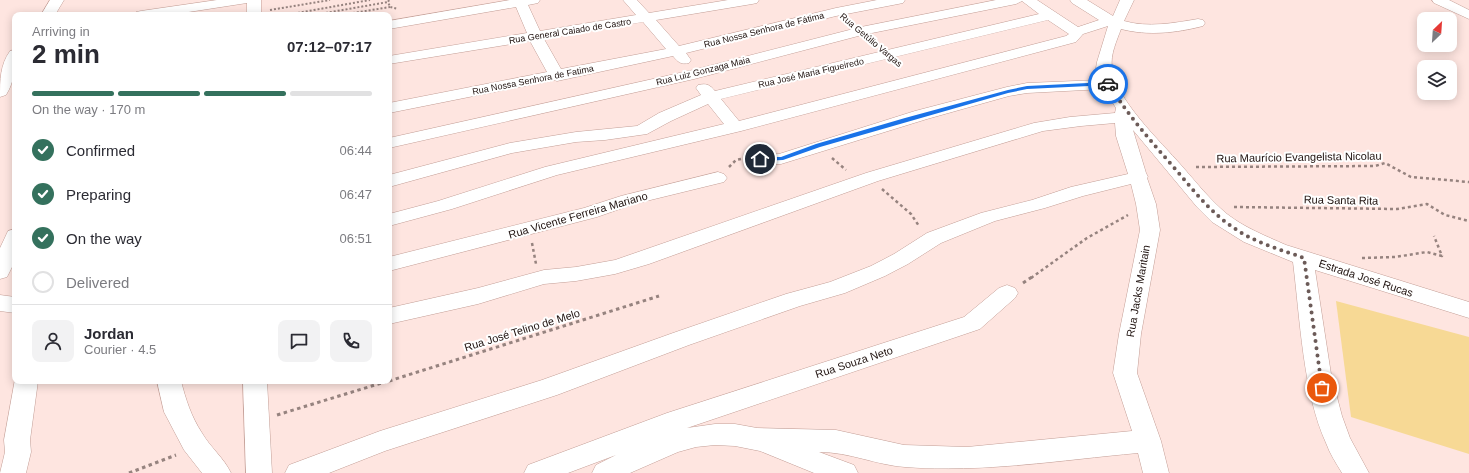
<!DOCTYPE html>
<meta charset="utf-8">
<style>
body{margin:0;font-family:Arial,sans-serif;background:#f2f2f3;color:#2b2b33;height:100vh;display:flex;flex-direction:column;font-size:15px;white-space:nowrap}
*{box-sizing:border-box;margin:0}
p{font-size:13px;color:#7c7c81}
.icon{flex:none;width:22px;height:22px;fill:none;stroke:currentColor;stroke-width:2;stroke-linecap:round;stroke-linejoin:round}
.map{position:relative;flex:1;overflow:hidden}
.drawer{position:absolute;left:12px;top:12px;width:380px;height:372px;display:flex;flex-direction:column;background:#fff;border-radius:8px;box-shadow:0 2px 10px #0003}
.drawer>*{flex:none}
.needle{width:26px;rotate:25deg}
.tools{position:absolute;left:1417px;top:12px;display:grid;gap:8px}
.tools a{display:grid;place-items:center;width:40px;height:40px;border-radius:8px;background:#fff;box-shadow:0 2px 10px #0003;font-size:20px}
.pin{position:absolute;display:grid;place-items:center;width:34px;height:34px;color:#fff;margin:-17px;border:2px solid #fff;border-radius:50%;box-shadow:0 1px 4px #0007}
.courier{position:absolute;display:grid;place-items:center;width:40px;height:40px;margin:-20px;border:3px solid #1a73e8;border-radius:50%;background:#fff;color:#222;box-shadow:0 1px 5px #0007}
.headline em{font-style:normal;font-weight:800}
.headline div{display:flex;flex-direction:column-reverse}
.headline{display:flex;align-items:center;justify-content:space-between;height:68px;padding:0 20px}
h1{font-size:26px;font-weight:800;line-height:30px}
.bar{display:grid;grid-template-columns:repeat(4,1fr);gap:6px 4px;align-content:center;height:48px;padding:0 20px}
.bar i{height:5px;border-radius:3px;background:#e1e1e2}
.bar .selected{background:#34715d}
.bar p{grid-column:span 4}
.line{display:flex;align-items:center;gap:10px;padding:0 20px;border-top:1px solid #e1e1e2}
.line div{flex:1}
.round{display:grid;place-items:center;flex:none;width:42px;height:42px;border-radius:8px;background:#f2f2f3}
ol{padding:0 20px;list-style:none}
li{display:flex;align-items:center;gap:12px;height:44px}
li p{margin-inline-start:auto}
li .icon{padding:4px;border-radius:50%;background:#34715d;color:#fff;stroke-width:4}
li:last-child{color:#7c7c81}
li i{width:22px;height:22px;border:2px solid #e1e1e2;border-radius:50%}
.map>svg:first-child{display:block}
</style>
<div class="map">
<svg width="1469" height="473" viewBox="0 0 1469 473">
<rect width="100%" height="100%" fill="#fee5e0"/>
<!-- green -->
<path fill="#f7d995" d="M1336,301L1469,337V454L1351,417Z"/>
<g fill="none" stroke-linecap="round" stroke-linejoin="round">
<defs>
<g id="minor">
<path d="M50,0H64L55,15H41Z"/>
<path d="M217,0H261V15H247V3L169,15H134L136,12L141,11Z"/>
<path d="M510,0H540L538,3L528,5L540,31L636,15L623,0H637L649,13L728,0H759L757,3L752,4L656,20L679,46L836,8L877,0H905L903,3L898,4L836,16L686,53L691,60L689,63C681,65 678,62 673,56L557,81L554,80L389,113V103L547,72L530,41L389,64V56L527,33L516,7L389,29V21ZM643,22L666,49L561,69L544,39Z"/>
<path d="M996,0H1037L1078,27L1099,20L1072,3L1070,0H1087L1113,16L1120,0H1134L1124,21C1148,28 1174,23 1198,19L1203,20L1205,23L1203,26C1176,33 1148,36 1121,29C1117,40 1110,55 1112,67C1114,98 1161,142 1181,165C1196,182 1210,200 1227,214C1245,228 1266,236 1286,245L1469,302V318L1315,270L1331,374L1342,416L1350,438L1369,473H1342C1336,463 1330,454 1326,443C1303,393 1300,318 1293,262L1244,242L1212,222L1197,207L1133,130L1146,173L1148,177L1147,178L1156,204L1160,230L1141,334L1137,373L1161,441L1169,473H1143L1138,453C1061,460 983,473 905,467C876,465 850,452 819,452L854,465L858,473H814L760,451L735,446L715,445L696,447L678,452L630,473H592L596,465L616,455L568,473H524L528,465L667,413L964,317L999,288L1007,285L1015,288L1018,293L1015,298L980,329L687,428L715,424H735L757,428L836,430L904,445L967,447L1132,431L1113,373L1119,334L1140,230L1136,204L1131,184L1083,196L1045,208L995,221L941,243L908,264L885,276L845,293L800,306L689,345L557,395L385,451L329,473H285L289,465L380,431L542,380L673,333L786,294L830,282L871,266L894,254L927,233L981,213L1032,200L1071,187L1128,174L1116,136L1115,123L1081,126L1043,131L878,181L649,264L615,274L576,281L544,284L478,304L389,324V308L478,288L544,270L576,267L615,260L866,173L1034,123L1070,117L1115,113L1116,108L1104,89L1027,93L1009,96L927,119L781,164H760L754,163L751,159L754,155L779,154L915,111L1007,87L1027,83L1100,80L1096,68L1097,62L1108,26L1083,34L1076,42L741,131L557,175L452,209L389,226V214L438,201L545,167L724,124L708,104L671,121L647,134L605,140L576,142L512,153L389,187V175L510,143L576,132L637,126L659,113L701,95L696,88L698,85C707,83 710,85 715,91L1039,14L1022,1L1016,4L862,35L694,79L389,148V138L693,70L861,27ZM1048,20L1069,34L1066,36L739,121L721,99Z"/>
<path d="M1432,0H1449L1469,10V19L1434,3Z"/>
<path d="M15,50C15,66 15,81 6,95L0,97C0,80 0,65 10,51Z"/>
<path d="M718,172L724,174L727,178L724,182L634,204L597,217L389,271V257L584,208L621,196Z"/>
<path d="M15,229V261L7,277L0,279V248L8,231Z"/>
<path d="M0,295L15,297V313L0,311Z"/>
<path d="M15,379V381H38L30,440L31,452L26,473H0L5,452L4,440Z"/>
<path d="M157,381H181C186,400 191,416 202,433C210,447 224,458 231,473H202L184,450L164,412Z"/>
<path d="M243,381H267L272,473H246Z"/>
</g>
</defs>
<!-- minor casing -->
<use href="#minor" stroke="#c39e96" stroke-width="1"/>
<!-- path-far2 -->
<g stroke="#96837f" stroke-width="2" stroke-dasharray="2 2" stroke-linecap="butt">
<path d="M389,0L388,2L390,7L398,9"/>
<path d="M270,10L330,0"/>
<path d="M286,15L370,0"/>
<path d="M314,15L388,2"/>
<path d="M341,15L390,7"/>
<path d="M375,15L383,14"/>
</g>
<!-- path-far1 -->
<g stroke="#96837f" stroke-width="2.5" stroke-dasharray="3 3" stroke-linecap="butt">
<path d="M832,158L846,170"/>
<path d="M729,167L736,160L741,159"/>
<path d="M1196,167L1375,166L1385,163L1411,177L1469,182"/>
<path d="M882,189L911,214L919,226"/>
<path d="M1234,207L1397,209L1427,204L1445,215L1469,221"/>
<path d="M532,243L536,264"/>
<path d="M1362,258L1395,257L1427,252L1442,256L1434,236"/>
<path d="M1031,278L1087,238L1128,215"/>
</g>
<!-- path -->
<g stroke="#96837f" stroke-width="3" stroke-dasharray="3.5 3.5" stroke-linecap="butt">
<path d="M1023,283L1032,277"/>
<path d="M389,381L659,296"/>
<path d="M277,415L388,381"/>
<path d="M129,473L176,455"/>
</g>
<!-- minor -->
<use href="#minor" fill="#fff" fill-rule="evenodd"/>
</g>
<!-- route -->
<path fill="#1a73e8" d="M1108,82L1110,84V85L1027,89L1008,93L820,147L783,160L760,161L757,159L760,157H781L816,144L905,118L1008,90L1027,86Z"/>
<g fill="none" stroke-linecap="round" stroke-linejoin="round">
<!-- done -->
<path stroke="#6c5b58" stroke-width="4" stroke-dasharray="0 7.2" d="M1108,84H1109C1128,116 1152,142 1176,170C1194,191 1211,213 1234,228C1253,242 1282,250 1304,258L1322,388"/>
</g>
<g text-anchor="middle" stroke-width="4" stroke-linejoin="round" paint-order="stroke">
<!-- far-street labels -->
<g font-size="9" fill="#1e110e" stroke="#fff">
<text transform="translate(764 30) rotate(-14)" y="3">Rua Nossa Senhora de Fátima</text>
<text transform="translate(570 31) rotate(-9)" y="3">Rua General Caiado de Castro</text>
<text transform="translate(871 40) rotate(40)" y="3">Rua Getúlio Vargas</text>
<text transform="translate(703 71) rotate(-14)" y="3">Rua Luiz Gonzaga Maia</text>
<text transform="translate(811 73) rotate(-13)" y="3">Rua José Maria Figueiredo</text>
<text transform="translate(533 80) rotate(-11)" y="3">Rua Nossa Senhora de Fatima</text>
</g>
<!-- street labels -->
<g font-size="11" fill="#1e110e" stroke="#fff">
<text transform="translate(1299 157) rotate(-1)" y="4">Rua Maurício Evangelista Nicolau</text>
<text transform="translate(1341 200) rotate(1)" y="4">Rua Santa Rita</text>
<text transform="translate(578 215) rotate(-16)" y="4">Rua Vicente Ferreira Mariano</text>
<text transform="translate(1366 278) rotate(18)" y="4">Estrada José Rucas</text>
<text transform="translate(1138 291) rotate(-80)" y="4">Rua Jacks Maritain</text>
<text transform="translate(522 330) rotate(-17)" y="4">Rua José Telino de Melo</text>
<text transform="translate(854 362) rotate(-18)" y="4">Rua Souza Neto</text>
</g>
</g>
</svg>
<div class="tools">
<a><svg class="needle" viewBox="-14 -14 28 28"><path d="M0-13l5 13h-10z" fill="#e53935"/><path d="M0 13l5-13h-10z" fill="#7c7c81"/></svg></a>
<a><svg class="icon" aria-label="layers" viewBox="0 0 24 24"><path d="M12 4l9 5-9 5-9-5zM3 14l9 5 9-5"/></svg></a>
</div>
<div class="pin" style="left:1322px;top:388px;background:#ea580c"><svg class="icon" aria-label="bag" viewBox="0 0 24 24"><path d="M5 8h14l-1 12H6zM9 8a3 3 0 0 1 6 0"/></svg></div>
<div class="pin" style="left:760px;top:159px;background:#1f2937"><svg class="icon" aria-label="home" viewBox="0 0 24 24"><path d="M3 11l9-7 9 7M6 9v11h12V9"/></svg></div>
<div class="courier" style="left:1108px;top:84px"><svg class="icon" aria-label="car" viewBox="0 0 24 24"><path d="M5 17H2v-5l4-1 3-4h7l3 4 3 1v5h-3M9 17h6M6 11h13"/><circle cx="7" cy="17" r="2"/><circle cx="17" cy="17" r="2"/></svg></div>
<section class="drawer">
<div class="headline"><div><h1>2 min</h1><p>Arriving in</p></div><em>07:12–07:17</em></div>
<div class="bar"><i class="selected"></i><i class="selected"></i><i class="selected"></i><i></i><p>On the way · 170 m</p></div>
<ol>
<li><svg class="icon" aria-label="check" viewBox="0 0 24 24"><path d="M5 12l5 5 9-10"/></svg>Confirmed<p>06:44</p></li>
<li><svg class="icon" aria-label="check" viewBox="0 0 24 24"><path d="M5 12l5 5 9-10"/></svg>Preparing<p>06:47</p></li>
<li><svg class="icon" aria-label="check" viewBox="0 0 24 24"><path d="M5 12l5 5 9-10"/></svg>On the way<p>06:51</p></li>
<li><i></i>Delivered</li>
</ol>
<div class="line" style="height:72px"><a class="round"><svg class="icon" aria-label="person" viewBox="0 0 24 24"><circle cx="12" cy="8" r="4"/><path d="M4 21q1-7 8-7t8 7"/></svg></a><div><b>Jordan</b><p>Courier · 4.5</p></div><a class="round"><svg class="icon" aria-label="chat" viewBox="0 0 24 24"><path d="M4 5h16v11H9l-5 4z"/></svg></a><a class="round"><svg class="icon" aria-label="phone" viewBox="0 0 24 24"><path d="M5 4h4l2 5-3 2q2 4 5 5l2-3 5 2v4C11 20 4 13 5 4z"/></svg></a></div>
</section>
</div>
